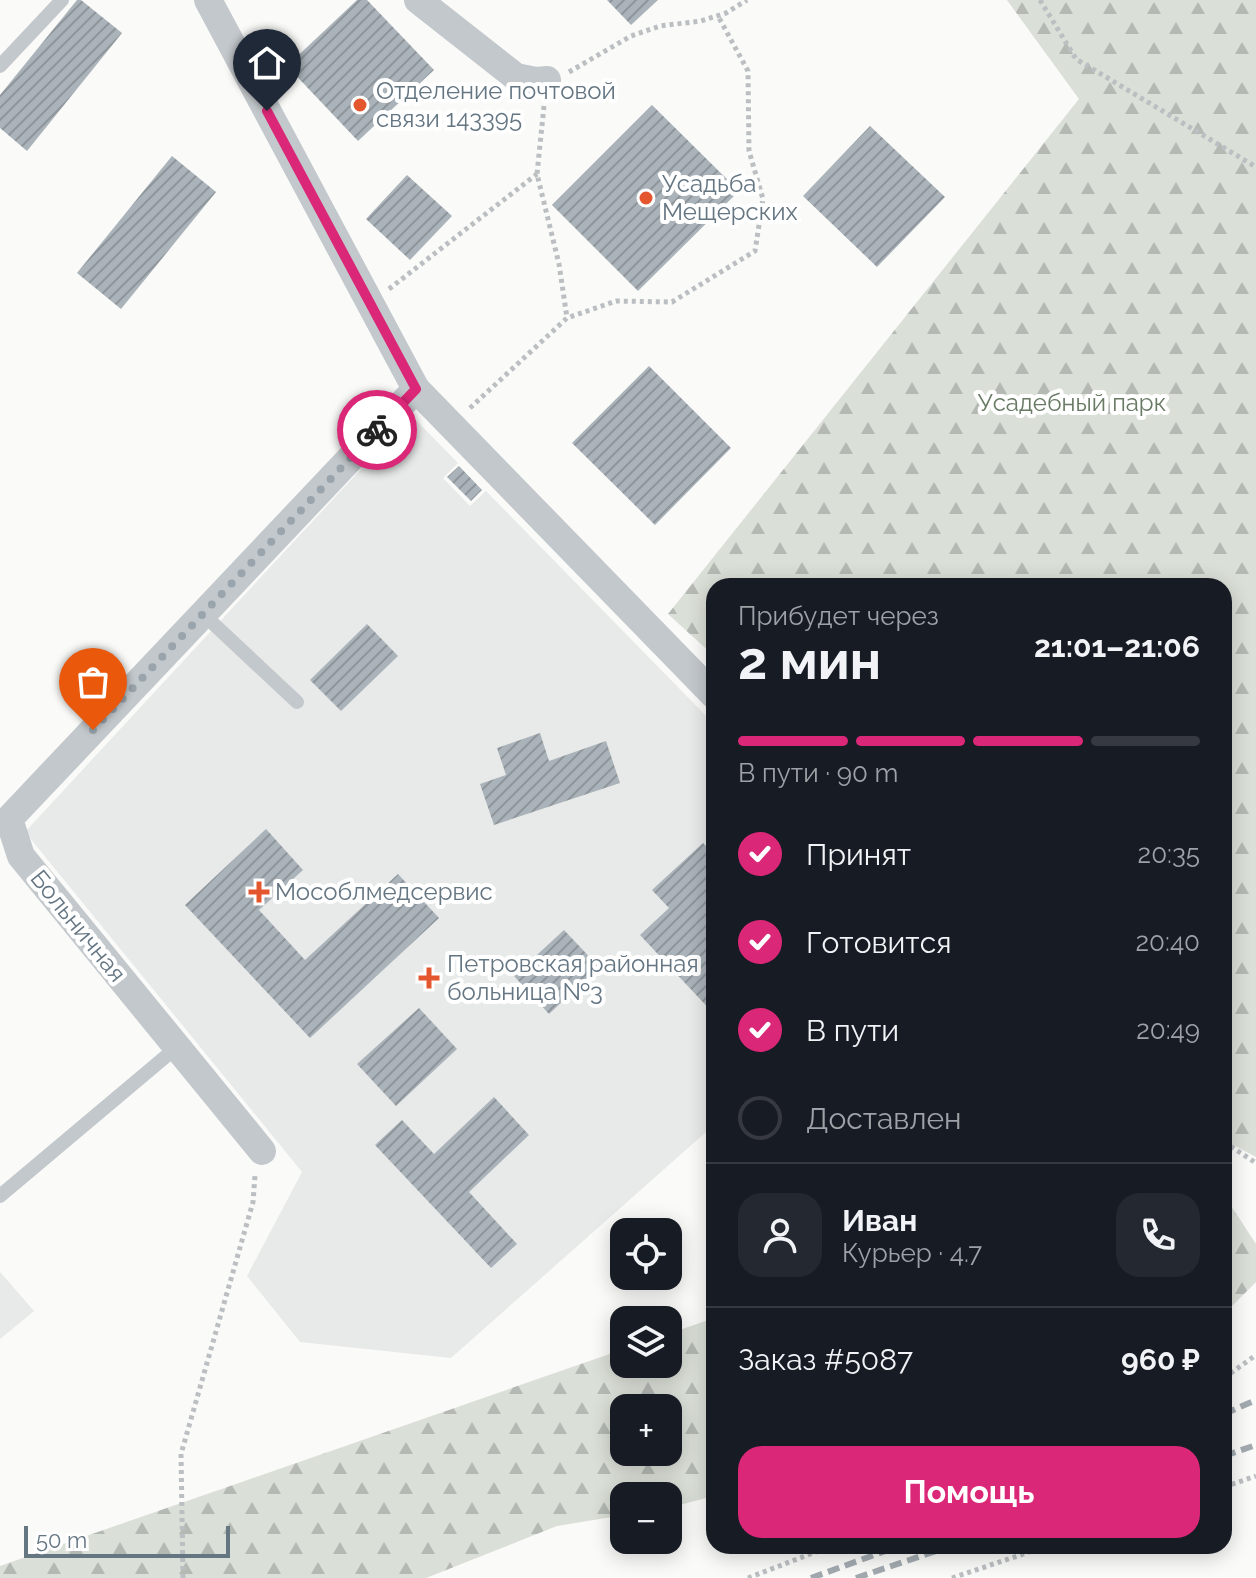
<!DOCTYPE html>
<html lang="ru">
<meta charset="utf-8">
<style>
body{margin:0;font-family:Raleway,sans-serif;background:#242831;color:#f1f3f6;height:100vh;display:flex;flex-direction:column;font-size:30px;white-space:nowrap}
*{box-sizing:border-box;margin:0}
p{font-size:26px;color:#9ea1a6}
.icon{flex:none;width:44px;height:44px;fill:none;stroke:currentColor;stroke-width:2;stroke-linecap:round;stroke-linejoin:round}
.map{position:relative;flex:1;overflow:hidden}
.sheet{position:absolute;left:706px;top:578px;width:526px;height:976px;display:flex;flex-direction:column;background:#171b24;border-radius:24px;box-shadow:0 4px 20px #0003}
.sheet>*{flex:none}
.tools{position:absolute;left:610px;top:1218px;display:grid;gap:16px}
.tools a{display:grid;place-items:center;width:72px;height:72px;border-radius:16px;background:#171b24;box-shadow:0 4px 20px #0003;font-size:40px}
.scale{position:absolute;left:24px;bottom:20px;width:206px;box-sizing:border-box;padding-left:8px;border:4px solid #657683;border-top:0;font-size:22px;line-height:28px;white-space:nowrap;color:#657683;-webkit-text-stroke:6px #fff;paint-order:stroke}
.pin{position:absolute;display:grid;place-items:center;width:68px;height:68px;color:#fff;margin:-82px -34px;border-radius:50% 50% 50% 0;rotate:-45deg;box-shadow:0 0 8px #0007}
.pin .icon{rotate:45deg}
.courier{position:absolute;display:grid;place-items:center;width:80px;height:80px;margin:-40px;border:6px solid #db2777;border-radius:50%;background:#fff;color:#222;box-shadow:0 2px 10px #0007}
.overview em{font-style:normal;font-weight:700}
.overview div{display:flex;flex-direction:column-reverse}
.overview{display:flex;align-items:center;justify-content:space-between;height:136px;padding:0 32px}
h1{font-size:52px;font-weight:700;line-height:60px}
.bar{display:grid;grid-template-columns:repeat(4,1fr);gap:12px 8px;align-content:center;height:96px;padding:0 32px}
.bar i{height:10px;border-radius:6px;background:#363941}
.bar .active{background:#db2777}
.bar p{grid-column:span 4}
.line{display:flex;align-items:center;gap:20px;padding:0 32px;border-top:2px solid #363941}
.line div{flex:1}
.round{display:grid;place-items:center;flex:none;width:84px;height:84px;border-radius:24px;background:#242831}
ol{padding:0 32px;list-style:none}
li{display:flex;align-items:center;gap:24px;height:88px}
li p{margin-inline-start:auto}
li .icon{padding:8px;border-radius:50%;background:#db2777;color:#fff;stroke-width:4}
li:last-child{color:#9ea1a6}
li i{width:44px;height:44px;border:4px solid #363941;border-radius:50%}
.primary-button{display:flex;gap:16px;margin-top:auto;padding:16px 32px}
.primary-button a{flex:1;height:92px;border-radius:24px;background:#db2777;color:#fff;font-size:32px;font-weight:700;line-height:92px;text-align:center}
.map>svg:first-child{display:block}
</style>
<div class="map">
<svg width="1256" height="1578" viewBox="0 0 1256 1578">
<defs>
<pattern id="forest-firs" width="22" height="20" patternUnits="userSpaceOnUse" patternTransform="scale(2)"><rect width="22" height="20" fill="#dadfd7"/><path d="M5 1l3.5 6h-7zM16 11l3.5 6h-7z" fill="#b4b9b4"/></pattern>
<pattern id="building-hatch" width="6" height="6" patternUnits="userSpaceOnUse" patternTransform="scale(2)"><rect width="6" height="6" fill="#aab3b9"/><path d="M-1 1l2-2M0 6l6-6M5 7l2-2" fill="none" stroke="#8e969c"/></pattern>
</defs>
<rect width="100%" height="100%" fill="#fafaf8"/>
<!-- built -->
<g fill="#e8e9e9">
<path d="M411,415L458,463L443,478L470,506L486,491L714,724V1125L451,1358L300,1342L247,1276L302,1172L25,832Z"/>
<path d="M0,1272L34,1311L0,1339Z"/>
</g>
<!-- forest -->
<g fill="url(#forest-firs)" fill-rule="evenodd">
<path d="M1007,0H1256V1157L1224,1140V586H714V656L668,614L1079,99Z"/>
<path d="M1224,1195L1256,1244V1282L1224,1314Z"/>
<path d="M714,1318V1496L668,1508V1496H624V1515L557,1526L426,1578H0V1566L624,1349V1364H668V1334ZM624,1408H668V1452H624Z"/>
</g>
<!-- building -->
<g fill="url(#building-hatch)">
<path d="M77,0H81L122,33L27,151L0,128V95Z"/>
<path d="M357,0H367L434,70L358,141L287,66Z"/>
<path d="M607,0H658L631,25Z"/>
<path d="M652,105L739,191L638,291L552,205Z"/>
<path d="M870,126L945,197L877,267L803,196Z"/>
<path d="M172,156L216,192L121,309L77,273Z"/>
<path d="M407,175L452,216L410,260L366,219Z"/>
<path d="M649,366L731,448L655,525L572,443Z"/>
<path d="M459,466L482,490L471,501L447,477Z"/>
<path d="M367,624L398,656L341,711L310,680Z"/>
<path d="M540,733L549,761L606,741L620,783L494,825L480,784L506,775L497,748Z"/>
<path d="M266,829L303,870L259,910L305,960L398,874L439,918L310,1038L185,905Z"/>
<path d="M703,843L714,854V926L711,929L714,932V1014L640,935L669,908L652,890Z"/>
<path d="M564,930L599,967L549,1014L514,976Z"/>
<path d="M419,1008L457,1049L396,1106L357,1064Z"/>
<path d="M494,1097L529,1135L469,1192L517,1244L491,1268L375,1145L402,1120L434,1154Z"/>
</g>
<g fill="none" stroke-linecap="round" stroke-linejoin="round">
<!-- path -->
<g stroke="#bbbfc2" stroke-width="5" stroke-dasharray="4 4" stroke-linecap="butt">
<path d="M1040,0L1076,59L1256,167"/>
<path d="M569,72L631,36L660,26L701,21L726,13L747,0"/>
<path d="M544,106L537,174L559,264L567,318"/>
<path d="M389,289L537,174"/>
<path d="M470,408L567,318L616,301L672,302L755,251L763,199L749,151L748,71L718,16"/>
<path d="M1224,1142L1256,1163"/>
<path d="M1224,1378L1256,1355"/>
<path d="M1224,1487L1256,1476"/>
<path d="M183,1578L181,1454L253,1202L255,1175"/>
<path d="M748,1578L831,1546"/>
<path d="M952,1578L1047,1546"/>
</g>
<!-- lane -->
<g stroke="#c3c8cc" stroke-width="14">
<path d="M0,66L62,0"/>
<path d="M203,614L297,702"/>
<path d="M0,1196L177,1047"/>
</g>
<!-- street -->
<g stroke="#c3c8cc" stroke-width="28">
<path d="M208,0L416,389L714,695"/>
<path d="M418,0L516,77L536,81L547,80"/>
<path d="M262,1151L21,856L9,819L416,389"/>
</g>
<!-- rail -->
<g stroke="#a2aab0" stroke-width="6" stroke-dasharray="12 6" stroke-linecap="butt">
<path d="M1224,1414L1256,1400"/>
<path d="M1224,1456L1256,1445"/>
<path d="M811,1578L899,1546"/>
<path d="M856,1578L951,1546"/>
</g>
</g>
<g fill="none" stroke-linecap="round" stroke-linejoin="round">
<!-- done -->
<path stroke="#99a4ac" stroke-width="8" stroke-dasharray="0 14.4" d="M93,730L377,430"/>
<!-- route -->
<path stroke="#db2777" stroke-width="10" d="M267,111L416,389L377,430"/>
</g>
<!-- markers -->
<g fill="#e4572e" stroke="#fff" stroke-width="3">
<circle cx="360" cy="105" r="8"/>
<circle cx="646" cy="198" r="8"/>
<path d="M255 880h8v8h8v8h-8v8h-8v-8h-8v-8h8z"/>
<path d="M425 966h8v8h8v8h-8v8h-8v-8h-8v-8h8z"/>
</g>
<g text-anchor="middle" stroke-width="8" stroke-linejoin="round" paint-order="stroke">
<!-- poi labels -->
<g font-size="24" fill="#657683" stroke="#fff" text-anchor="start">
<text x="376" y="99">Отделение почтовой<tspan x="376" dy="28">связи 143395</tspan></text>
<text x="662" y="192">Усадьба<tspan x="662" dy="28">Мещерских</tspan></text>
<text x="275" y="900">Мособлмедсервис</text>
<text x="447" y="972">Петровская районная<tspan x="447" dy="28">больница №3</tspan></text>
</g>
<!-- park labels -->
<g font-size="24" fill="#687a64" stroke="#fff">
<text x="1072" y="411">Усадебный парк</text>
</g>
<!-- street labels -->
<g font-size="24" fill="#657683" stroke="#fff">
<text transform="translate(78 926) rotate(51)" y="8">Больничная</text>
</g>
</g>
</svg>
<div class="tools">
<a><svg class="icon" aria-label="locate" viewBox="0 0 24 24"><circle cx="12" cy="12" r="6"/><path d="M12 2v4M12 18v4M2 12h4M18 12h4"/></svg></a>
<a><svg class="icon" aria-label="layers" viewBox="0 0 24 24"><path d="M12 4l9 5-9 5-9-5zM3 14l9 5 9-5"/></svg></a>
<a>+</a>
<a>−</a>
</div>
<div class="scale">50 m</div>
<div class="pin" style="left:93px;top:730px;background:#ea580c"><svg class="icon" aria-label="bag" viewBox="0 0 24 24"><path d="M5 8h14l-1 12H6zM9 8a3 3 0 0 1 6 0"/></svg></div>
<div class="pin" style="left:267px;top:111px;background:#1f2937"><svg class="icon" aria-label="home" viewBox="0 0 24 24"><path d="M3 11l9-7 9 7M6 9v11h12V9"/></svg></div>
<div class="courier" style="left:377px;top:430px"><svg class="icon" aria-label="bike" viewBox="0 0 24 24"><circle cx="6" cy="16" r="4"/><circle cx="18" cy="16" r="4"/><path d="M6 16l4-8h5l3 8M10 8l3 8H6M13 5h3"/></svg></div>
<section class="sheet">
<div class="overview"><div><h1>2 мин</h1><p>Прибудет через</p></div><em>21:01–21:06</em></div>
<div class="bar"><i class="active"></i><i class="active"></i><i class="active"></i><i></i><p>В пути · 90 m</p></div>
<ol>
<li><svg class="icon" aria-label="check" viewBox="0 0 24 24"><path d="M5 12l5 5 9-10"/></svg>Принят<p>20:35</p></li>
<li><svg class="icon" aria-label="check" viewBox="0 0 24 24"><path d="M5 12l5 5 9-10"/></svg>Готовится<p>20:40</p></li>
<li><svg class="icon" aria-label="check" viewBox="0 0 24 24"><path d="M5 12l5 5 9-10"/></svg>В пути<p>20:49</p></li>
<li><i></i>Доставлен</li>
</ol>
<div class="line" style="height:144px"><a class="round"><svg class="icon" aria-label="person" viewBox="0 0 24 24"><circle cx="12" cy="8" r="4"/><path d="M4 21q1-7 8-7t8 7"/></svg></a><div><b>Иван</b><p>Курьер · 4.7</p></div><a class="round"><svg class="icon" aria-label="phone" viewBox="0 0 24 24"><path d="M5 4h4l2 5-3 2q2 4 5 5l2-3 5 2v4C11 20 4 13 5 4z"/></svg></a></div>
<div class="line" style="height:104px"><div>Заказ #5087</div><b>960 ₽</b></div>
<div class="primary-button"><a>Помощь</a></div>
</section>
</div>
